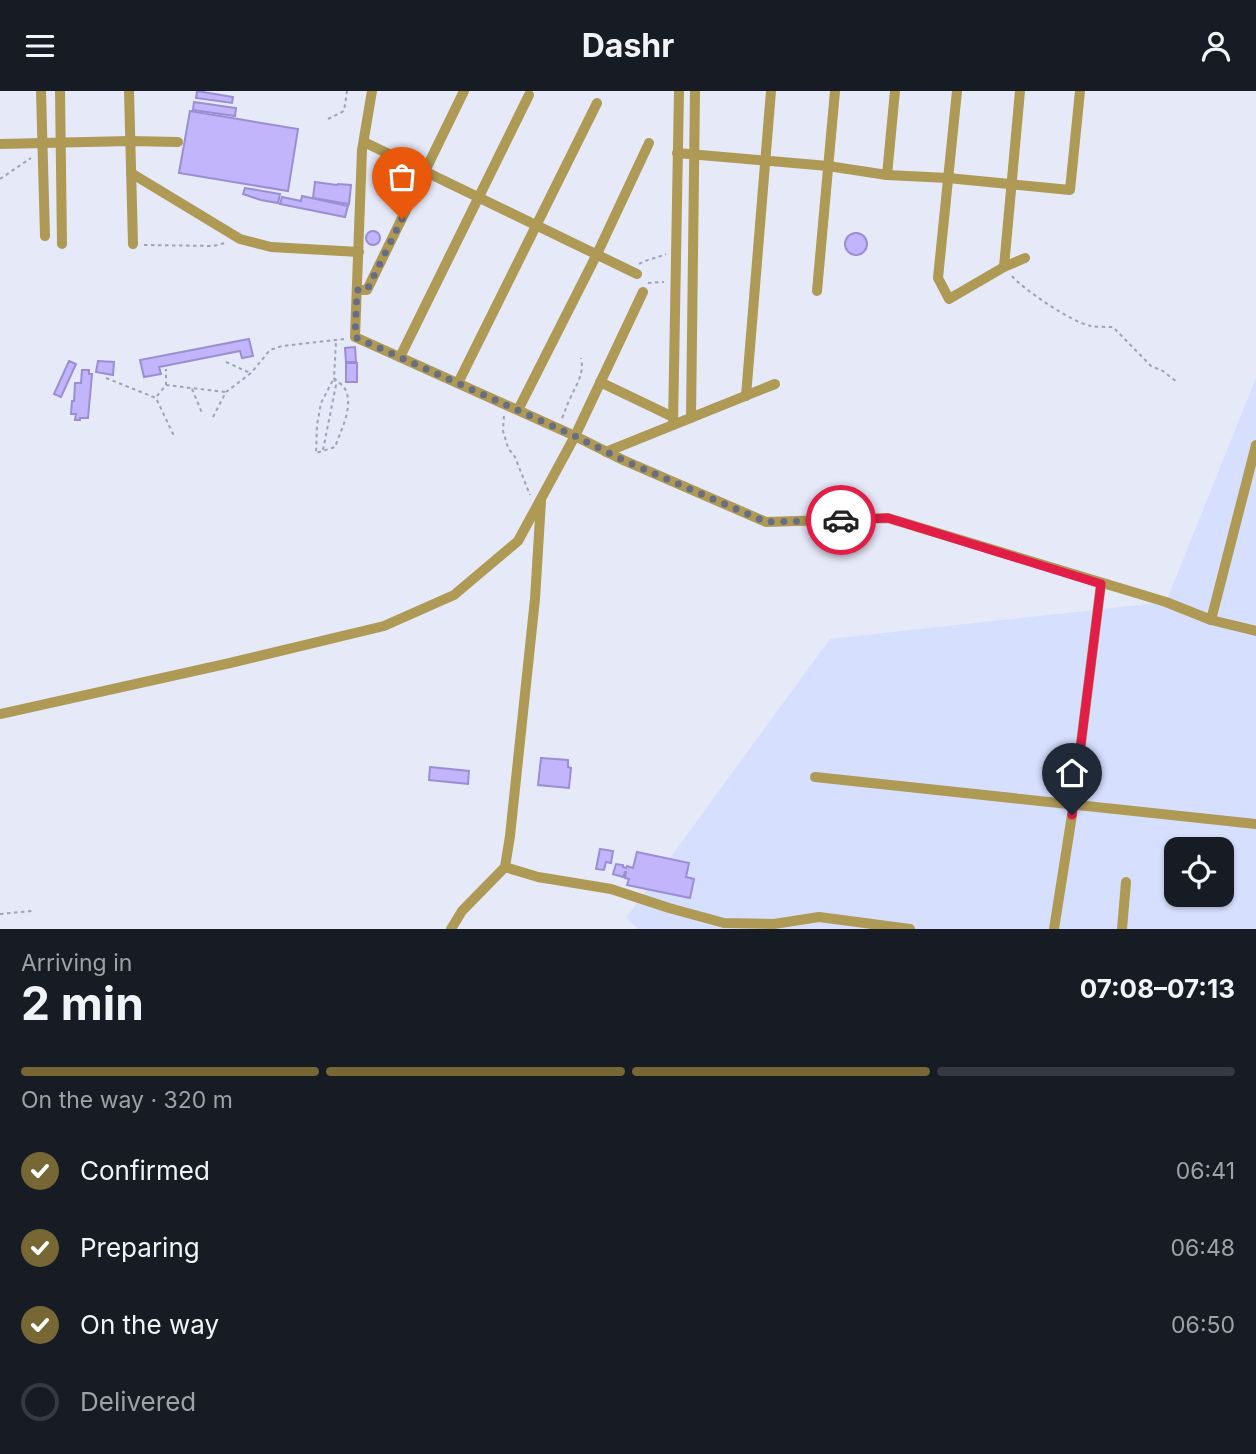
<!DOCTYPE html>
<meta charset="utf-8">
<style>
body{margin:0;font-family:Inter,sans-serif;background:#20242c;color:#f1f3f6;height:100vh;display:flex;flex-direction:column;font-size:26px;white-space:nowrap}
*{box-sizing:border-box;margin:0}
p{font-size:23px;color:#9ea1a6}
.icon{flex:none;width:38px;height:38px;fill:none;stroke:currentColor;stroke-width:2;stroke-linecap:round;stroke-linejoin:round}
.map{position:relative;height:838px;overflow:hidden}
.panel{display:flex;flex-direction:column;background:#171b24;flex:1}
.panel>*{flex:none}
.tools{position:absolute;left:1164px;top:746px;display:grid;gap:14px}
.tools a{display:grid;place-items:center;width:70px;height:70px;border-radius:14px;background:#171b24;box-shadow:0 2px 5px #0004;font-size:35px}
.pin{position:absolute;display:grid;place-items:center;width:60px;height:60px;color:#fff;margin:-72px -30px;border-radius:50% 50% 50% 0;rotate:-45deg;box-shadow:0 0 7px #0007}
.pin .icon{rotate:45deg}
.courier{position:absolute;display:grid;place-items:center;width:70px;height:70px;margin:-35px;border:5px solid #e11d48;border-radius:50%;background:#fff;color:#222;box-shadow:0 2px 9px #0007}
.headline em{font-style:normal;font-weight:700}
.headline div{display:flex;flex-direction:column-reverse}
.headline{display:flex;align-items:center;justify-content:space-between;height:119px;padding:0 21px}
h1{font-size:46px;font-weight:700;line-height:52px}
.bar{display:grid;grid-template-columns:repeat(4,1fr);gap:10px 7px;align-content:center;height:84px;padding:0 21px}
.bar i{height:9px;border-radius:5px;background:#363941}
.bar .selected{background:#766734}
.bar p{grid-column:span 4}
ol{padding:0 21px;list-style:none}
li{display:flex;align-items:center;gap:21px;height:77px}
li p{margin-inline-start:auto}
li .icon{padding:7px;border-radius:50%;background:#766734;color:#fff;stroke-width:4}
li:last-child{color:#9ea1a6}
li i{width:38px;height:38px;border:4px solid #363941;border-radius:50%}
header{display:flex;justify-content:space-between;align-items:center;height:91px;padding:0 21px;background:#171b24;font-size:32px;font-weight:700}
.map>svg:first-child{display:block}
</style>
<header><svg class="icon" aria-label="menu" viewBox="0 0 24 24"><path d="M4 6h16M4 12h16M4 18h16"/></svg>Dashr<svg class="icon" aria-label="person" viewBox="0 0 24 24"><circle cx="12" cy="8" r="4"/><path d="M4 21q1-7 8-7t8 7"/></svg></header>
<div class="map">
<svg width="1256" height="838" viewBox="0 0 1256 838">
<rect width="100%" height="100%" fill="#e5e9f8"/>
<!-- built -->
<path fill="#d6dffe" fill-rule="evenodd" d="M1256,287V838H638L626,827L830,548L1166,511ZM1176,758H1222V803H1176Z"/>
<!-- building -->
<g fill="#c2b5fb" stroke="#9b8ed2" stroke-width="2">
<path d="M197,0L233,6L232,12L196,7Z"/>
<path d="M194,11L236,17L235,25L193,19Z"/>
<path d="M190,20L298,38L288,100L179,82Z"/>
<path d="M315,91L337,94L338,93L351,94L349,113L313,107Z"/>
<path d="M245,97L280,103L278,112L261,109L243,103Z"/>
<path d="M302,105L348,115L345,126L280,113L282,106L301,110Z"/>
<circle cx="373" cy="147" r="7"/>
<circle cx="856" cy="153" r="11"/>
<path d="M249,248L253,265L242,267L240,260L159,276L161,283L144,286L140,269Z"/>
<path d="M355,256L356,271H346L345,257Z"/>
<path d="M69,270L76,273L61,306L54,303Z"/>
<path d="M98,270L114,271L113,284L96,281Z"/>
<rect x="346" y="272" width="11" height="19"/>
<path d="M82,279H89V283H92L88,327H80V329H75L76,323H71L72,310H74L75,292H81Z"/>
<path d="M541,667L568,669V676L571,677L569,697L538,694Z"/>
<path d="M430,676L469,680L468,693L429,689Z"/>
<path d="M600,758L613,760L611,772L606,771L604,779L596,778Z"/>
<path d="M637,761L689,772L686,786L694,788L690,807L627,794L629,788L625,787L626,781H625L623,786L613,783L616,773L623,774V776L626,777L627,775L633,777Z"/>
</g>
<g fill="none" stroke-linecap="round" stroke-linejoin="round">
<!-- path -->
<g stroke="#9fa3b7" stroke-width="2" stroke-dasharray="3.5 3.5" stroke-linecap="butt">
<path d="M328,28L344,20L347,0"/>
<path d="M0,88L31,67"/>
<path d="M144,154L213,155L225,152"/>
<path d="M639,173C648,168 657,167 666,163"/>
<path d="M1012,185C1024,199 1073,232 1091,235C1098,236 1106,236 1113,236L1151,275L1163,280L1178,292"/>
<path d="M648,192L664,191"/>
<path d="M226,271L250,282"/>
<path d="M106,287L156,307L174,345"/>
<path d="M334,287C337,290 340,292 343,295C356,311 341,339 335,356L316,362L317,334L321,312Z"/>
<path d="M166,294L225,301"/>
<path d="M192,298L202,322"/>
<path d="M157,305L166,294V278"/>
<path d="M504,325L503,340L508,357L515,366L530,404"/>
<path d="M213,326L226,301L251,282L270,259L282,255L344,248"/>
<path d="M562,327C565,321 566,316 569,310C575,295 585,284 581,267"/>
<path d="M323,359L336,294L334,287L336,251"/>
<path d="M0,823L32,820"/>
</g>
<!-- minor -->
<g stroke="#ae9955" stroke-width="10">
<path d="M41,0L45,145"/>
<path d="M60,0L62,153"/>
<path d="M129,0L133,153"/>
<path d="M372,0L362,59L355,246L575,345L623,369L766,431L888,427L1166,511L1211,529L1256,540"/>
<path d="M957,0L938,187L949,208L1004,176L1025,167"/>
<path d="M364,51L637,183"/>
<path d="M0,53L130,50L178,51"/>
<path d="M677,62L828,75L887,84L948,87L1070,99L1080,0"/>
<path d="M131,82L240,148L271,156L359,161"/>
<path d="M887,84L895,0"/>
<path d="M1004,176L1020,0"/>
<path d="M357,199H367L464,0"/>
<path d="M817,200L835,0"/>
<path d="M400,266L529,4"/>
<path d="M600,291L673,326"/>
<path d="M458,292L597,12"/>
<path d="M746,305L771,0"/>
<path d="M518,319L597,163L649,52"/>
<path d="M691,327L695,0"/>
<path d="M673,334L679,0"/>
<path d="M606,361L775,293"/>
<path d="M1211,529L1256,354"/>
<path d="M0,623L230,572L384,535L454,504L518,450L575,345L643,201"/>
<path d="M815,686L1256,733"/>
<path d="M505,776L538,786L611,798L669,817L724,832L774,833L819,826L910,838"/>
<path d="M451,838L462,820L505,776L510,745L535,508L541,410"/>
<path d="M1054,838L1072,724L1101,493"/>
<path d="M1122,838L1126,791"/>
</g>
</g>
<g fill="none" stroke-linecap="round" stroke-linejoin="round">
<!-- done -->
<path stroke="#686d84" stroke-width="7" stroke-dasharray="0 12.6" d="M402,128L367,199H357L355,246L575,345L623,369L766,431L841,429"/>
<!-- route -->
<path stroke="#e11d48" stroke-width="9" d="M841,429L888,427L1101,493L1072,724"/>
</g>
</svg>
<div class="tools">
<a><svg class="icon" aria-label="locate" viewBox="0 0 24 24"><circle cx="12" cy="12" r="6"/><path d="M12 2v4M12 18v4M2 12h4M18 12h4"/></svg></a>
</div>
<div class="pin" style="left:402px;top:128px;background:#ea580c"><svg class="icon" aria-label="bag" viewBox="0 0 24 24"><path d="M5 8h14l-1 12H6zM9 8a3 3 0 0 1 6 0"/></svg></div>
<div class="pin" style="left:1072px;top:724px;background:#1f2937"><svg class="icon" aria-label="home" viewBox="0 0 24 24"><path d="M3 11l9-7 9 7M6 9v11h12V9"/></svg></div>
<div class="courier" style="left:841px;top:429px"><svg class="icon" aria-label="car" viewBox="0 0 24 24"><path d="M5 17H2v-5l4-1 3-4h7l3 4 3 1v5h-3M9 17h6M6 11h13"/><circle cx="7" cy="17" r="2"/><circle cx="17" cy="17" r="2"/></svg></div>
</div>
<section class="panel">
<div class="headline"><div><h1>2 min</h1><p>Arriving in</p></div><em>07:08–07:13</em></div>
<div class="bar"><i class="selected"></i><i class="selected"></i><i class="selected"></i><i></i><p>On the way · 320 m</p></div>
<ol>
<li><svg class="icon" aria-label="check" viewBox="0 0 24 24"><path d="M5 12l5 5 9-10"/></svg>Confirmed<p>06:41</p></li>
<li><svg class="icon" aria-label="check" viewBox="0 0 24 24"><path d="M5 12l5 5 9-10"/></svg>Preparing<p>06:48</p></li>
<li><svg class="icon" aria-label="check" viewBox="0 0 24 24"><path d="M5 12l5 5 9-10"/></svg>On the way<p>06:50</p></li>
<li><i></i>Delivered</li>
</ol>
</section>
